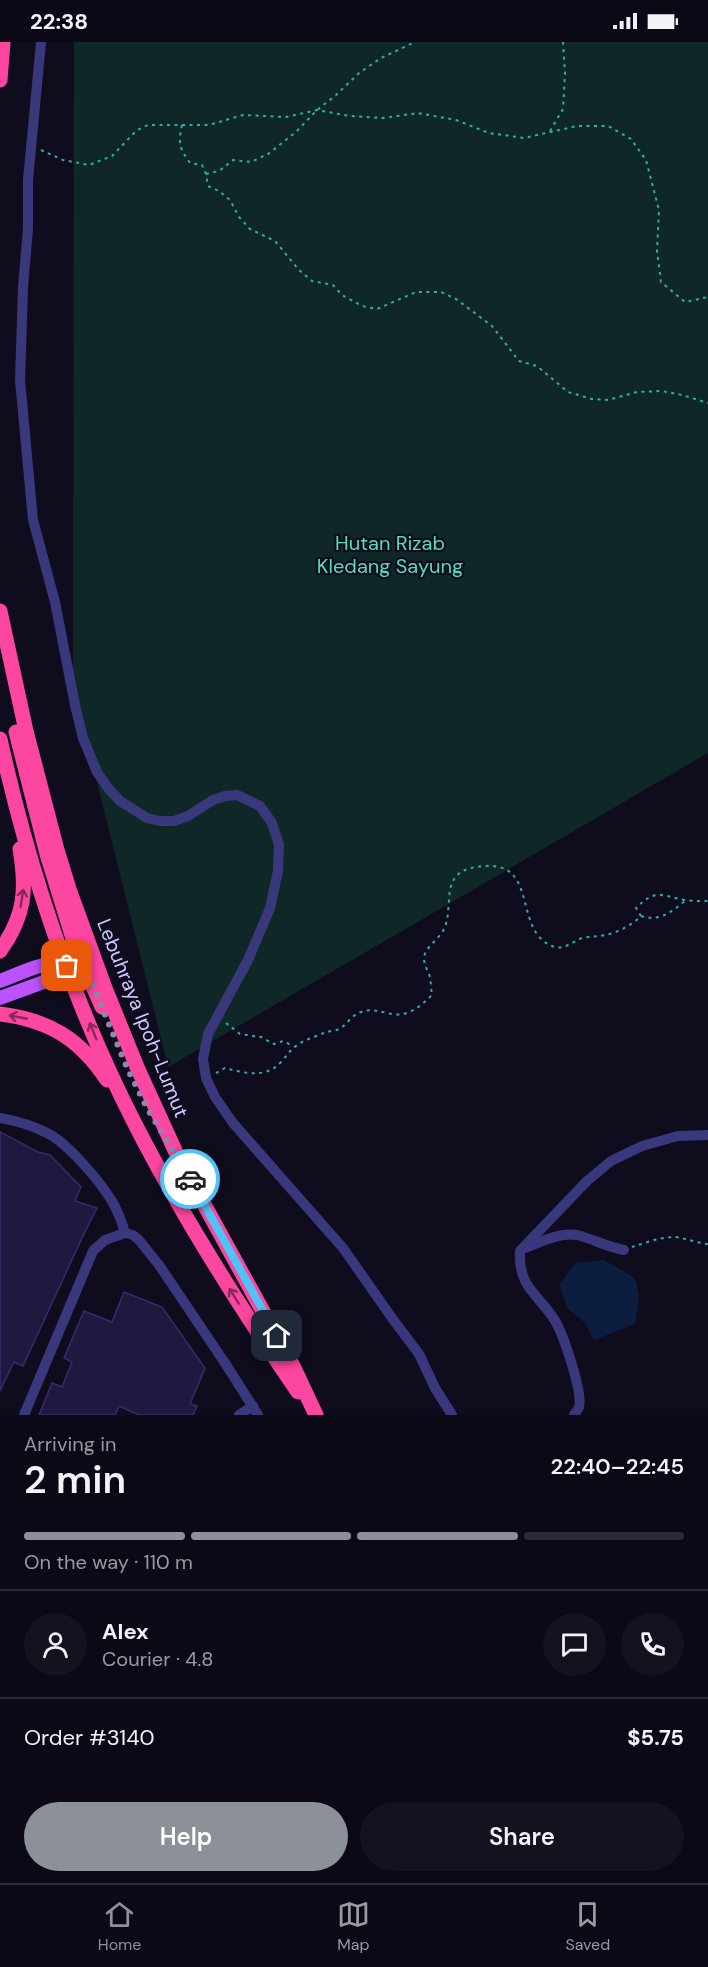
<!DOCTYPE html>
<meta charset="utf-8">
<style>
body{margin:0;font-family:"DM Sans",sans-serif;background:#14121f;color:#f1f3f6;height:100vh;display:flex;flex-direction:column;font-size:22px;white-space:nowrap}
*{box-sizing:border-box;margin:0}
p{font-size:20px;color:#9a9aa1}
.icon{flex:none;width:33px;height:33px;fill:none;stroke:currentColor;stroke-width:2;stroke-linecap:round;stroke-linejoin:round}
.map{position:relative;height:1373px;overflow:hidden}
.side{display:flex;flex-direction:column;background:#0b0916;flex:1}
.side>*{flex:none}
.pin{position:absolute;display:grid;place-items:center;width:51px;height:51px;color:#fff;margin:-26px;border-radius:12px;box-shadow:0 3px 9px #0006}
.courier{position:absolute;display:grid;place-items:center;width:60px;height:60px;margin:-30px;border:4px solid #4fc3f7;border-radius:50%;background:#fff;color:#222;box-shadow:0 2px 8px #0007}
.overview em{font-style:normal;font-weight:600}
.overview div{display:flex;flex-direction:column-reverse}
.overview{display:flex;align-items:center;justify-content:space-between;height:102px;padding:0 24px}
h1{font-size:39px;font-weight:600;line-height:45px}
.bar{display:grid;grid-template-columns:repeat(4,1fr);gap:9px 6px;align-content:center;height:72px;padding:0 24px}
.bar i{height:8px;border-radius:4px;background:#2b2a35}
.bar .current{background:#8c9099}
.bar p{grid-column:span 4}
.line{display:flex;align-items:center;gap:15px;padding:0 24px;border-top:2px solid #2b2a35}
.line div{flex:1}
.round{display:grid;place-items:center;flex:none;width:63px;height:63px;border-radius:32px;background:#14121f}
.button{display:flex;gap:12px;margin-top:auto;padding:12px 24px}
.button a{flex:1;height:69px;border-radius:36px;background:#8c9099;color:#fff;font-size:24px;font-weight:600;line-height:69px;text-align:center}
.button a+a{background:#14121f;color:#f1f3f6}
.status{display:flex;justify-content:space-between;align-items:center;height:42px;padding:0 30px;background:#0b0916;direction:ltr}
.status svg{height:16px;fill:currentColor}
.dock{display:flex;justify-content:space-around;align-items:center;height:84px;border-top:2px solid #2b2a35;background:#0b0916;font-size:16px;color:#9a9aa1}
.dock a{display:grid;justify-items:center;gap:3px}
.dock .current{color:#8c9099}
.map>svg:first-child{display:block}
</style>
<div class="status"><b>22:38</b><svg viewBox="0 0 49 12"><path d="M0 12V9h3v3zM5 12V6h3v6zM10 12V3h3v9zM15 12V0h3v12zM26 1h20v11H26zM47 4h2v5h-2z"/></svg></div>
<div class="map">
<svg width="708" height="1373" viewBox="0 0 708 1373">
<rect width="100%" height="100%" fill="#0f0c1e"/>
<!-- green -->
<path fill="#0f2827" d="M74,0H708V711L168,1025L73,643Z"/>
<!-- water -->
<path fill="#0b1e3f" d="M604,1218L635,1236L639,1254L635,1282L594,1298L585,1281L568,1267L559,1243L575,1221Z"/>
<!-- building -->
<g fill="#20193f" stroke="#372b6b" stroke-width="1.5">
<path d="M0,1090L38,1110L50,1113L81,1145L75,1159L97,1166L82,1196L23,1324L14,1320L0,1349Z"/>
<path d="M124,1250L162,1265L205,1326L190,1362L197,1364L193,1373H139L119,1364L115,1373H39L52,1341L62,1345L72,1320L64,1316L84,1269L112,1280Z"/>
</g>
<g fill="none" stroke-linecap="round" stroke-linejoin="round">
<!-- path -->
<g stroke="#2eafa6" stroke-width="2" stroke-dasharray="3 4.5" stroke-linecap="butt">
<path d="M182,83C178,102 179,105 190,121L202,123L206,132L208,144L219,149L230,158L239,175L250,187L275,199L299,228L312,239L333,243L342,253L362,264L377,267L416,250H441L456,257L492,284L519,319L537,324L568,350L592,357L608,358L637,350L662,349L682,353L708,361"/>
<path d="M550,89L563,67L565,31L563,0"/>
<path d="M41,108L63,118L89,123L112,114L137,88L148,83H209L243,73L286,75L317,68L350,74L383,76L418,71L456,78L489,91L524,96L577,84H608L631,97L646,118L659,168L657,209L661,240L685,260L708,255"/>
<path d="M206,132L219,129L233,118L251,120L268,112L296,90L317,68L335,54L359,31L381,16L415,0"/>
<path d="M641,874C659,880 672,870 686,858"/>
<path d="M226,981L240,992L261,995L274,1002L283,999L293,1004"/>
<path d="M216,1031L225,1026C244,1031 266,1037 281,1020C290,1010 291,1006 304,999C311,996 319,993 326,990C330,989 335,989 339,987C347,983 351,973 361,970C372,966 381,970 392,972C408,975 421,964 432,953C431,947 431,941 430,935C428,929 424,923 424,917C424,905 439,898 444,887C455,863 438,831 476,825C483,824 491,823 499,825C534,833 517,890 552,904C563,909 572,900 582,896C590,894 597,895 605,893C617,891 632,883 641,874L636,866C655,847 661,853 684,858C692,859 700,859 708,859"/>
<path d="M632,1205C645,1201 660,1195 675,1195C685,1196 697,1201 708,1202"/>
</g>
<!-- minor -->
<g stroke="#3a387d" stroke-width="10">
<path d="M41,0L28,138V187L23,245L20,338L33,478L55,560L75,663L83,696L97,730L108,746L120,759L147,776L160,779H174L188,774L213,758L225,754L237,753L260,764L272,781L279,803L278,829L270,866L248,918L208,992L203,1017L206,1036L215,1055L233,1081L343,1206L392,1276L419,1312L435,1346L452,1373"/>
<path d="M0,1076C17,1079 34,1084 49,1092C69,1103 101,1140 113,1161C118,1170 122,1180 125,1191"/>
<path d="M125,1191L133,1193L139,1198L159,1223L225,1321L258,1373"/>
<path d="M525,1206C541,1200 560,1190 577,1193C593,1197 607,1205 624,1208"/>
<path d="M24,1373L93,1209L105,1198L125,1191"/>
<path d="M239,1373L253,1364"/>
<path d="M574,1373C576,1370 578,1368 579,1365C583,1350 563,1291 554,1277C537,1251 518,1245 520,1209L587,1139L611,1119L642,1104L678,1094L708,1093"/>
</g>
<!-- major -->
<path stroke="#bc52fd" stroke-width="14" d="M0,939C20,932 47,916 67,924L59,933L52,937L0,956"/>
<!-- highway -->
<g stroke="#fd469f" stroke-width="15">
<path d="M0,38L3,0"/>
<path d="M0,569L26,689L57,808L69,847L105,946L137,1025L178,1115L293,1324L316,1373"/>
<path d="M16,690L47,812L75,903L74,910L67,924"/>
<path d="M0,697C29,828 74,963 135,1082C183,1176 239,1264 298,1350"/>
<path d="M0,909C25,874 27,848 20,807"/>
<path d="M67,924C90,932 93,944 102,965"/>
<path d="M0,972C49,978 80,997 107,1038"/>
</g>
</g>
<!-- one-way arrows -->
<defs><path id="oneway-shaft" d="M-6 0H5M1.5-3L5.5 0L1.5 3" fill="none" stroke-width="1.6" stroke-linecap="round" stroke-linejoin="round" transform="scale(1.5)"/></defs>
<g stroke="#86295e">
<use href="#oneway-shaft" transform="translate(22 856) rotate(-81)"/>
<use href="#oneway-shaft" transform="translate(18 975) rotate(-169)"/>
<use href="#oneway-shaft" transform="translate(93 989) rotate(-112)"/>
<use href="#oneway-shaft" transform="translate(234 1254) rotate(-122)"/>
</g>
<g fill="none" stroke-linecap="round" stroke-linejoin="round">
<!-- done -->
<path stroke="#8c88b0" stroke-width="6" stroke-dasharray="0 10.8" d="M67,924L83,931L93,944L128,1028L147,1066L190,1137"/>
<!-- route -->
<path stroke="#4fc3f7" stroke-width="8" d="M190,1137L277,1294"/>
</g>
<g text-anchor="middle" stroke-width="4.5" stroke-linejoin="round" paint-order="stroke">
<!-- park labels -->
<g font-size="20" fill="#58ddbb" stroke="#0f0c1e">
<text x="390" y="508">Hutan Rizab<tspan x="390" dy="23">Kledang Sayung</tspan></text>
</g>
<!-- street labels -->
<g font-size="20" fill="#d0cafe" stroke="#0f0c1e">
<text transform="translate(143 976) rotate(68)" y="7">Lebuhraya Ipoh-Lumut</text>
</g>
</g>
</svg>
<div class="pin" style="left:67px;top:924px;background:#ea580c"><svg class="icon" aria-label="bag" viewBox="0 0 24 24"><path d="M5 8h14l-1 12H6zM9 8a3 3 0 0 1 6 0"/></svg></div>
<div class="pin" style="left:277px;top:1294px;background:#1f2937"><svg class="icon" aria-label="home" viewBox="0 0 24 24"><path d="M3 11l9-7 9 7M6 9v11h12V9"/></svg></div>
<div class="courier" style="left:190px;top:1137px"><svg class="icon" aria-label="car" viewBox="0 0 24 24"><path d="M5 17H2v-5l4-1 3-4h7l3 4 3 1v5h-3M9 17h6M6 11h13"/><circle cx="7" cy="17" r="2"/><circle cx="17" cy="17" r="2"/></svg></div>
</div>
<section class="side">
<div class="overview"><div><h1>2 min</h1><p>Arriving in</p></div><em>22:40–22:45</em></div>
<div class="bar"><i class="current"></i><i class="current"></i><i class="current"></i><i></i><p>On the way · 110 m</p></div>
<div class="line" style="height:108px"><a class="round"><svg class="icon" aria-label="person" viewBox="0 0 24 24"><circle cx="12" cy="8" r="4"/><path d="M4 21q1-7 8-7t8 7"/></svg></a><div><b>Alex</b><p>Courier · 4.8</p></div><a class="round"><svg class="icon" aria-label="chat" viewBox="0 0 24 24"><path d="M4 5h16v11H9l-5 4z"/></svg></a><a class="round"><svg class="icon" aria-label="phone" viewBox="0 0 24 24"><path d="M5 4h4l2 5-3 2q2 4 5 5l2-3 5 2v4C11 20 4 13 5 4z"/></svg></a></div>
<div class="line" style="height:78px"><div>Order #3140</div><b>$5.75</b></div>
<div class="button"><a>Help</a><a>Share</a></div>
</section>
<nav class="dock">
<a class="current"><svg class="icon" aria-label="home" viewBox="0 0 24 24"><path d="M3 11l9-7 9 7M6 9v11h12V9"/></svg>Home</a>
<a><svg class="icon" aria-label="map" viewBox="0 0 24 24"><path d="M3 6l6-2 6 2 6-2v14l-6 2-6-2-6 2zM9 4v14M15 6v14"/></svg>Map</a>
<a><svg class="icon" aria-label="saved" viewBox="0 0 24 24"><path d="M7 4h10v16l-5-4-5 4z"/></svg>Saved</a>
</nav>
